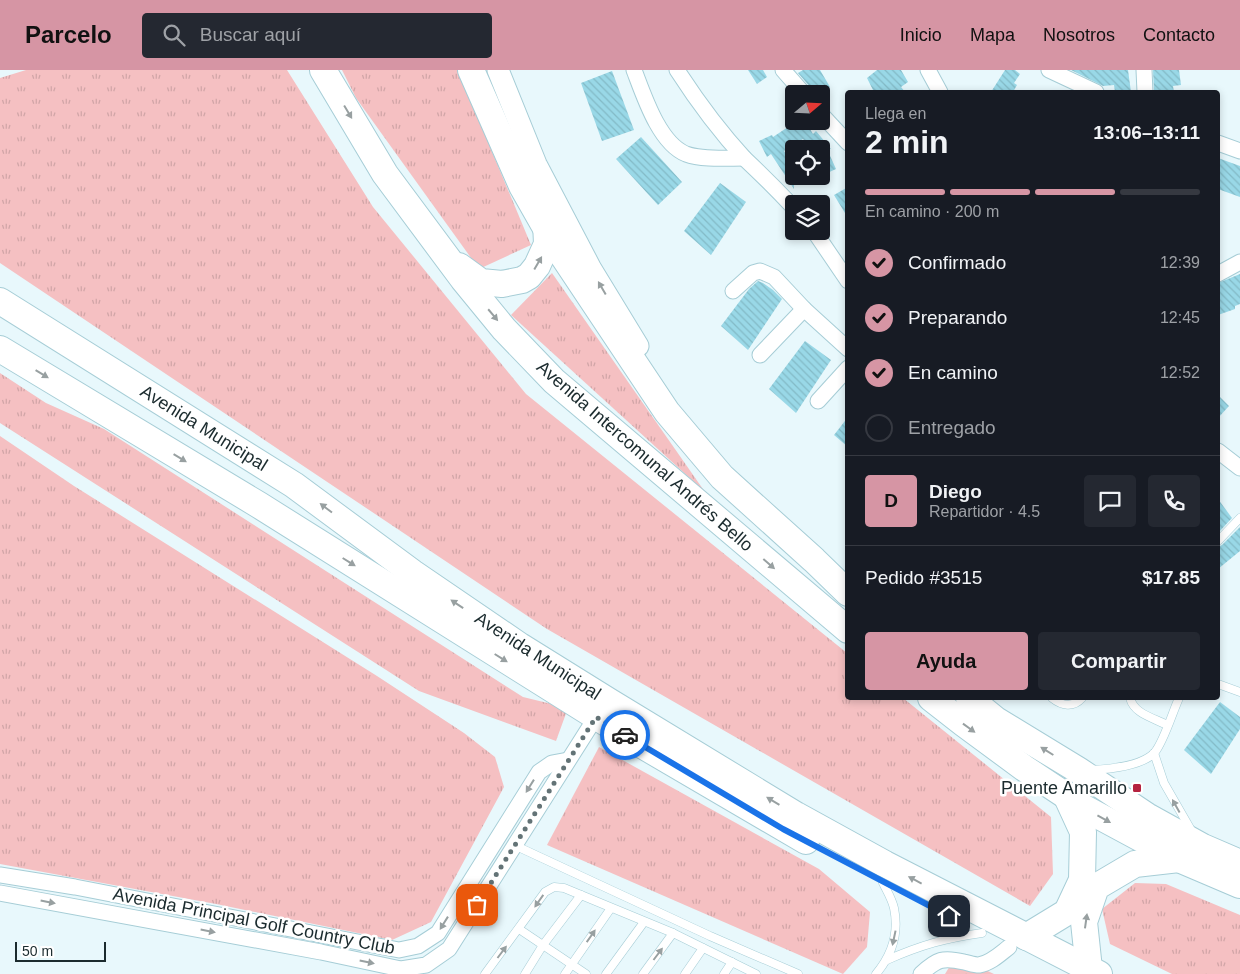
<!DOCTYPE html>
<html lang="es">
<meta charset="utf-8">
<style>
body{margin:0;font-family:Arial,sans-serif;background:#242831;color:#f1f3f6;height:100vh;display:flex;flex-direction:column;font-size:19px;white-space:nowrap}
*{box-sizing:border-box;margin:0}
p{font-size:16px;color:#9ea1a6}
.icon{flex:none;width:28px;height:28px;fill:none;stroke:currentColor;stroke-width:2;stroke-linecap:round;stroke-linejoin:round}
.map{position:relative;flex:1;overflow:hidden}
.panel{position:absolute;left:845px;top:20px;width:375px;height:610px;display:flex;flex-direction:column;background:#171b24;border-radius:5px;box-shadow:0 2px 8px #0003}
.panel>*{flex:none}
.needle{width:32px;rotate:71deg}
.controls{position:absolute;left:785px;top:15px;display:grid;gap:10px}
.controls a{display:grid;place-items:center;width:45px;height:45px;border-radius:5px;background:#171b24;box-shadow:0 2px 8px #0003;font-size:25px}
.scale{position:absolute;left:15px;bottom:12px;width:91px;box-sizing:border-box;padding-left:5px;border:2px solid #1b2b2e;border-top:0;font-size:14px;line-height:18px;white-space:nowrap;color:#1b2b2e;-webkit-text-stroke:4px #fff;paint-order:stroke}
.pin{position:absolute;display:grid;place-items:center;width:42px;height:42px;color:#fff;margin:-21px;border-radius:10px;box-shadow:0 2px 8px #0006}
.courier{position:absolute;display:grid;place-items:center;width:50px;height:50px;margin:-25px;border:4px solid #1a73e8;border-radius:50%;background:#fff;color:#222;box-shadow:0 1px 6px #0007}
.overview em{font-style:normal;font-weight:600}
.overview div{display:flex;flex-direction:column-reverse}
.overview{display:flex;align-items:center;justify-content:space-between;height:85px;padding:0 20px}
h1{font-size:32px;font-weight:600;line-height:38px}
.bar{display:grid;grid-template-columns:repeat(4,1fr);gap:8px 5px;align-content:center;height:60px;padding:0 20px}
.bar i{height:6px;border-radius:4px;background:#363941}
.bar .on{background:#d695a4}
.bar p{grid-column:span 4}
.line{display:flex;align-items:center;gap:12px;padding:0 20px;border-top:1px solid #363941}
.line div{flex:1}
.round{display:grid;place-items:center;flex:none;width:52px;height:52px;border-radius:5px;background:#242831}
ol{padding:0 20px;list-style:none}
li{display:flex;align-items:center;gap:15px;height:55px}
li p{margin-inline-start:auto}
li .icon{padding:5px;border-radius:50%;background:#d695a4;color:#111;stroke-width:4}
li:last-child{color:#9ea1a6}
li i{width:28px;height:28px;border:2px solid #363941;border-radius:50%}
.cta{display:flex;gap:10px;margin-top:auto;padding:10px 20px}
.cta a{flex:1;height:58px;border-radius:5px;background:#d695a4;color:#111;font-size:20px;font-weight:600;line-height:58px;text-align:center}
.cta a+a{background:#242831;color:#f1f3f6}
header{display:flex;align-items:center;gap:30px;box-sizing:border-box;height:70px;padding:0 25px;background:#d695a4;color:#111}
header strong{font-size:24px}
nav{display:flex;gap:28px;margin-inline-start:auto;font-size:18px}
.search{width:350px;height:45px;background:#242831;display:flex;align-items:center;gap:12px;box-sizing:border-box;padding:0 18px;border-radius:5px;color:#9ea1a6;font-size:19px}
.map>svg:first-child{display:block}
</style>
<header>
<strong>Parcelo</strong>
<div class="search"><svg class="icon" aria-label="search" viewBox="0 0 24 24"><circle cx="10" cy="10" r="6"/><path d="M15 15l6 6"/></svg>Buscar aquí</div>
<nav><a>Inicio</a><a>Mapa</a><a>Nosotros</a><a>Contacto</a></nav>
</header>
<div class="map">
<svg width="1240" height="904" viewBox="0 0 1240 904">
<defs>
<pattern id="grass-tufts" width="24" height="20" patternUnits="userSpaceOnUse" patternTransform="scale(1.25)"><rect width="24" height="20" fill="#f5c0c2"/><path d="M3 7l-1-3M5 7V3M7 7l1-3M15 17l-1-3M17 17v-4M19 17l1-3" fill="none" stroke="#d1a5a7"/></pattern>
<pattern id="building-back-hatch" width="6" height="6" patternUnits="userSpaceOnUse" patternTransform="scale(1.25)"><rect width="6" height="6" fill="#99d8e7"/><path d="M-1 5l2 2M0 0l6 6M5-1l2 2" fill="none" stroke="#83bac6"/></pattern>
</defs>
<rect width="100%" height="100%" fill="#e8f8fc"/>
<!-- grass -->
<g fill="url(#grass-tufts)">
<path d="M26,0H287L373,137L526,324L847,583L848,628H903L1051,747L1053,804L1030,836L547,559L0,193V8Z"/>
<path d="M342,0H458L531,175L479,199L356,28Z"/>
<path d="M552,203L705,422L511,245Z"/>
<path d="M0,303L46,333L104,359L523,627L568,638L556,671L419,621L0,353Z"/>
<path d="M0,366L74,416L377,606L464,663L495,687L504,717L431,852L392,870L216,834L0,794Z"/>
<path d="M599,677L819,799L870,842L867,877L843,904L547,775Z"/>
<path d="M1135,813L1166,814L1240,845V904H1172L1110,874L1102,839Z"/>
<path d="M956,886L994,904H945Z"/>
</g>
<!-- building -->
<g fill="url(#building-back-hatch)">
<path d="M748,0H763L767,7L757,14Z"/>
<path d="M803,0H820L830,17L819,24H813L811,18L798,3Z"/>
<path d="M877,0H901L908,12L901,17L905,22H874L867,8Z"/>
<path d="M1005,0H1015L1020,4L1014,13L1017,15L1013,22H991Z"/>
<path d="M1071,0H1128L1131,22H1115L1114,15L1103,16Z"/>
<path d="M1153,0H1179L1181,15L1173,16L1174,22H1154Z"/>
<path d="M612,1L634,60L602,71L581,13Z"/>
<path d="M797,51H805L813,64L816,61L831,79H827L836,99L825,104L821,96V79H811L803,69L784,81L794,96V119L771,84L767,87L759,71L772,65L773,67Z"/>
<path d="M641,67L682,112L658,135L616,89Z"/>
<path d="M1218,88L1240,96V127L1218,119Z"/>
<path d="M720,113L746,132L711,185L684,161Z"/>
<path d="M848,117V148L834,125Z"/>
<path d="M1240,204V234L1235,236V239L1218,245V213Z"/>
<path d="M758,211L763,213L773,220L782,229L748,280L721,256L749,219Z"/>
<path d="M805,271L831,290L796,343L769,319Z"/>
<path d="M1218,325L1229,336L1218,348Z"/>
<path d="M848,347V377L834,365Z"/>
<path d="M1218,429L1232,448L1218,463Z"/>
<path d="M1240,457V481L1218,499V477L1222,475Z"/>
<path d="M1220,632L1240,647V659L1211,704L1184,680Z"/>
</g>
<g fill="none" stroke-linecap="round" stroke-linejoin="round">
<defs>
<g id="lane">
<path d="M1218,471L1240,448"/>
<path d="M1218,614L1240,622"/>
<path d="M1052,628C1062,636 1073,638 1082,628"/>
<path d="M1130,628C1134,644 1154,648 1167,655"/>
<path d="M1154,683L1164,713L1191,760"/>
<path d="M1092,700C1110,699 1143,696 1155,682C1164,671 1173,641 1179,628"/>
<path d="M514,775L710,866L798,904"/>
<path d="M519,859L586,904"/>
<path d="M887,890C921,875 946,868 982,863"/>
<path d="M485,904L545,822L554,817L564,818L673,863L756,904"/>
<path d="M525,904L543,875L581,825"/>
<path d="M565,904L611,838"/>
<path d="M606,904L644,852"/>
<path d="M643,904L673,863"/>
<path d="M685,904L703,878"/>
<path d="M724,904L732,892"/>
<path d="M876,904C892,885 899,862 894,838C892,829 887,821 883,813"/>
</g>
<g id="street">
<path d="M634,0C644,26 659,73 686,84C702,90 727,88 744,88"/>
<path d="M677,0C697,31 720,62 745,89C762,105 778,121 794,138"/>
<path d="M783,0L804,24"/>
<path d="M928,0L940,22"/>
<path d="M1049,0L1096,22"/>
<path d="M1144,0L1145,22"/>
<path d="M821,44L848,73"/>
<path d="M1218,73L1240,81"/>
<path d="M814,161L848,211"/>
<path d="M1218,204L1240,192"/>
<path d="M733,221L753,203L760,201L774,207L804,239L848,279"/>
<path d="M760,285L804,239"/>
<path d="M818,331L848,298"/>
<path d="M1218,381L1240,398"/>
<path d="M0,805L75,817L399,880L418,876L438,863L539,702L552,693L568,690"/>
<path d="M0,823L321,882L401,899L426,895L449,879L596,647"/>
<path d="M921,904C937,889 943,887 964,892C969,893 974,895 979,895C991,893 1000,884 1009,877"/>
</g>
<path id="secondary" d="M498,0L536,94L591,199L638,276"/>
<g id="highway">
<path d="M323,0L385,104L463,209L504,259L554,311L848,560"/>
<path d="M471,0L522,116L555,174L667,342L722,407L814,490L848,523"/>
<path d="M459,196L481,212L502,214L522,210L529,206L537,196L547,174L546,152"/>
<path d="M0,231L294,415L413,503L520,576L610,632L796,745L885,794L1099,904"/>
<path d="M0,279L259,435L635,671L806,771"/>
<path d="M931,628L963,653L1024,698L1086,739L1179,789L1240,815"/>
<path d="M969,628L996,650L1078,700L1147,746L1203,777L1240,793"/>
<path d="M1026,867L1067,842L1082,810L1083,762L1066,725"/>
<path d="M1089,899L1084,852L1096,817L1135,794L1179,789"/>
</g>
</defs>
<!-- lane casing -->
<use href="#lane" stroke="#a6cdd6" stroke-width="9"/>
<!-- street casing -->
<use href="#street" stroke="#a6cdd6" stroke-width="17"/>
<!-- secondary casing -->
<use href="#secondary" stroke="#a6cdd6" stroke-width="23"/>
<!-- highway casing -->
<use href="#highway" stroke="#a6cdd6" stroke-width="28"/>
<!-- lane -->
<use href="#lane" stroke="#fff" stroke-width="8"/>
<!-- street -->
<use href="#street" stroke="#fff" stroke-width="15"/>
<!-- secondary -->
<use href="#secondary" stroke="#fff" stroke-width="21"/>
<!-- highway -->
<use href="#highway" stroke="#fff" stroke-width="26"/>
</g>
<!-- one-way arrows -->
<defs><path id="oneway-solid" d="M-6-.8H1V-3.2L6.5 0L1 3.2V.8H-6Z" transform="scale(1.25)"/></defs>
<g fill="#98a0a1">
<use href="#oneway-solid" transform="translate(348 42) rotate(59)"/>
<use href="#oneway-solid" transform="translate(538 193) rotate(-60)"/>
<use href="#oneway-solid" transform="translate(602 218) rotate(-120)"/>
<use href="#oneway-solid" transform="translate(493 245) rotate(50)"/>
<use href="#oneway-solid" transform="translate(42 304) rotate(31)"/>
<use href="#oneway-solid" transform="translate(180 388) rotate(31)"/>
<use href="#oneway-solid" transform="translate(326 438) rotate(-143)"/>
<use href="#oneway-solid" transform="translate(349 492) rotate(32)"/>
<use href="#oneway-solid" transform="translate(769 494) rotate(41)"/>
<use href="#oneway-solid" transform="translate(457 534) rotate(-146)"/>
<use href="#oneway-solid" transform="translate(501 588) rotate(32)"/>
<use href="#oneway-solid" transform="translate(969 658) rotate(36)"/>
<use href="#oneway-solid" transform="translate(1047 681) rotate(-148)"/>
<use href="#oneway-solid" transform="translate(530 716) rotate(122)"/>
<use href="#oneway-solid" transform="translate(773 731) rotate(-149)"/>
<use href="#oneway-solid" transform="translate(1176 736) rotate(-119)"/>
<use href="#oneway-solid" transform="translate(1104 749) rotate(29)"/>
<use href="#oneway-solid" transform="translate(915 810) rotate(-152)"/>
<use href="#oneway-solid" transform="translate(539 831) rotate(125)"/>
<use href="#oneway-solid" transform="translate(48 832) rotate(11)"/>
<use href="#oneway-solid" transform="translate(1086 851) rotate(-82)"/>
<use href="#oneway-solid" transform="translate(444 853) rotate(122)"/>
<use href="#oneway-solid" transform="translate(208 861) rotate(11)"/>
<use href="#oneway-solid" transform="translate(591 866) rotate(-55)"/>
<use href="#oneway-solid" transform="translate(894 868) rotate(102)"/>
<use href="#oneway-solid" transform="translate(502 882) rotate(-53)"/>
<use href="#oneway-solid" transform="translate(658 884) rotate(-53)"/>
<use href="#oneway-solid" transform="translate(367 892) rotate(12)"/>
</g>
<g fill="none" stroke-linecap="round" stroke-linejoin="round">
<!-- done -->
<path stroke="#637376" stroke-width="5" stroke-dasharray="0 9" d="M477,835L596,647L625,665"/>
<!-- route -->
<path stroke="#1a73e8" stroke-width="6" d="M625,665L783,759L949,846"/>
</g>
<!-- markers -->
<rect fill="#b52340" stroke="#fff" stroke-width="2" x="1132" y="713" width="10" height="10" rx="2.5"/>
<g text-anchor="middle" stroke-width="5" stroke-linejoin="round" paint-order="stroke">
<!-- street labels -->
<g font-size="18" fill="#1b2b2e" stroke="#fff">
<text transform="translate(204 358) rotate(32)" y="6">Avenida Municipal</text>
<text transform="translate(645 386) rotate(41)" y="6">Avenida Intercomunal Andrés Bello</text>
<text transform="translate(538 586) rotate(33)" y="6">Avenida Municipal</text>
<text transform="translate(254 851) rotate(11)" y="6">Avenida Principal Golf Country Club</text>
</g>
<!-- poi labels -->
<g font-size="18" fill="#1b2b2e" stroke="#fff" text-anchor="end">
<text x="1127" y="724">Puente Amarillo</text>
</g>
</g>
</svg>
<div class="controls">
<a><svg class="needle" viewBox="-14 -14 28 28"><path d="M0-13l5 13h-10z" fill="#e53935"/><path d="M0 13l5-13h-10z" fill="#9ea1a6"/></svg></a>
<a><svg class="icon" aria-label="locate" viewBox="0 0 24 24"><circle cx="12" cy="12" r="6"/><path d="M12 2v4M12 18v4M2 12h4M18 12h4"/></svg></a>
<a><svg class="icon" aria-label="layers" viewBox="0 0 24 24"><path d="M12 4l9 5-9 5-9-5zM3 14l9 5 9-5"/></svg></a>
</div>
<div class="scale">50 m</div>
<div class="pin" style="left:477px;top:835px;background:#ea580c"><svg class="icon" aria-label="bag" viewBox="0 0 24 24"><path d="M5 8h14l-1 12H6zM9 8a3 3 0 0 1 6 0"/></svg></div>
<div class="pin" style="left:949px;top:846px;background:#1f2937"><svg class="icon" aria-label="home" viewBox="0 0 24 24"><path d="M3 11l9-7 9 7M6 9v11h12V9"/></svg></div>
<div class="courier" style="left:625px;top:665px"><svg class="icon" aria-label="car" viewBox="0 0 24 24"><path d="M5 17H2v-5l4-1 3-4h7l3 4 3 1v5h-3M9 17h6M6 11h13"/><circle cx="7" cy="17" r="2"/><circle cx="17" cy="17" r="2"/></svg></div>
<section class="panel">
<div class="overview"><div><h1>2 min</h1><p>Llega en</p></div><em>13:06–13:11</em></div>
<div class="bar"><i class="on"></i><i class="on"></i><i class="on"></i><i></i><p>En camino · 200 m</p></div>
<ol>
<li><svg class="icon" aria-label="check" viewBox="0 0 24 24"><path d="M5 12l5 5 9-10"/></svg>Confirmado<p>12:39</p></li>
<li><svg class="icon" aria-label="check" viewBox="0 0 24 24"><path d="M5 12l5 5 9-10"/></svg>Preparando<p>12:45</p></li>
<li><svg class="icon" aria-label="check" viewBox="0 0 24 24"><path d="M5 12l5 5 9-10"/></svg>En camino<p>12:52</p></li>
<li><i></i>Entregado</li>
</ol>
<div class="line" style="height:90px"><b class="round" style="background:#d695a4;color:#111">D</b><div><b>Diego</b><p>Repartidor · 4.5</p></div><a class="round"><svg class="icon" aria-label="chat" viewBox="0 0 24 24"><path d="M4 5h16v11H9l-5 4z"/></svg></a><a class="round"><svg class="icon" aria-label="phone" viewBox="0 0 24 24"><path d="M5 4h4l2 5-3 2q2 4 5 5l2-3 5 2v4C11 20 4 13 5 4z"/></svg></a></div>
<div class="line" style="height:65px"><div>Pedido #3515</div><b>$17.85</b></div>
<div class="cta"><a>Ayuda</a><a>Compartir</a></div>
</section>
</div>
